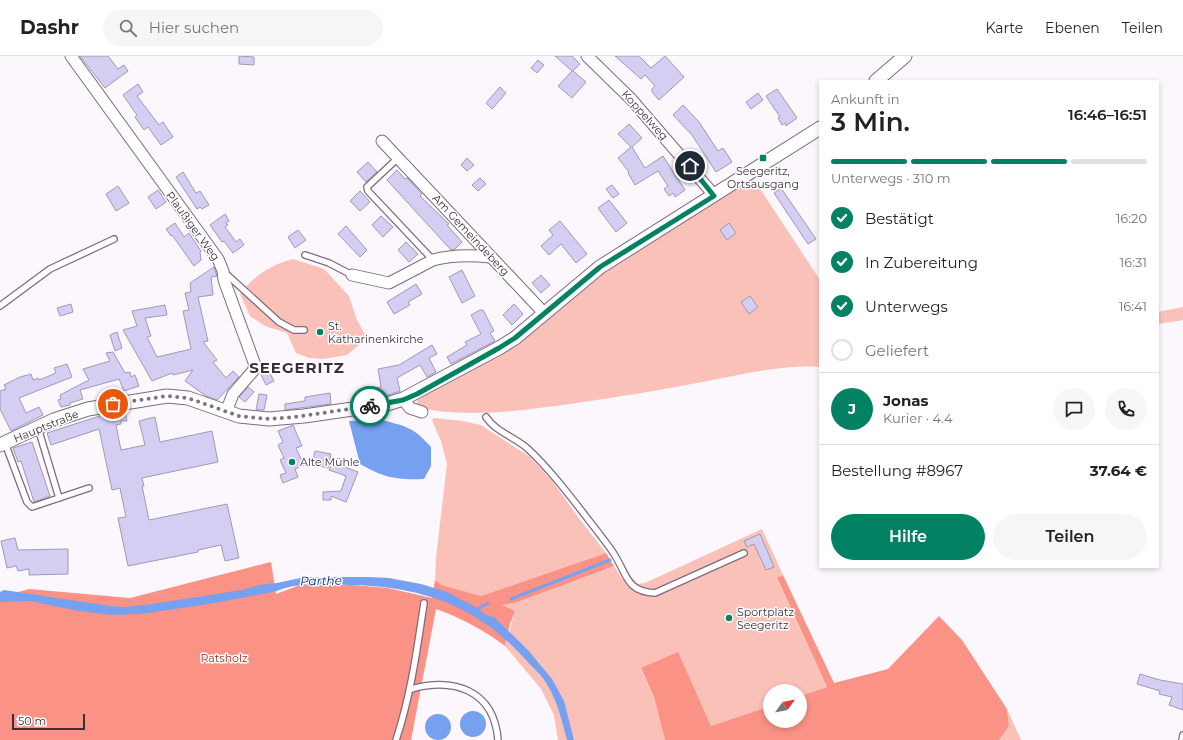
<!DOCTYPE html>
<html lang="de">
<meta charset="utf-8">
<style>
body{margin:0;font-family:Montserrat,sans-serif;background:#f6f6f6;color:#222;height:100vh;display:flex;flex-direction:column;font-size:15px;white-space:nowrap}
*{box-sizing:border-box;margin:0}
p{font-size:13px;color:#767676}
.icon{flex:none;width:22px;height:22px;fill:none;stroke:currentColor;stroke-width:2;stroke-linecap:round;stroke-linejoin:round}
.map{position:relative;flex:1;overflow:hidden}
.drawer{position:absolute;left:819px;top:24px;width:340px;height:488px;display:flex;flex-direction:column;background:#fff;border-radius:0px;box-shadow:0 2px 6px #0003}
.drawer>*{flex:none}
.needle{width:26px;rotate:57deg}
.controls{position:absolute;left:763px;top:628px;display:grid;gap:8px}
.controls a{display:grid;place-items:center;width:44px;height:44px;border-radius:50%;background:#fff;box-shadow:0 2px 6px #0003;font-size:20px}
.scale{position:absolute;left:12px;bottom:10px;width:73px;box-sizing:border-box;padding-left:4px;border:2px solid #382f38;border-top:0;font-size:11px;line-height:14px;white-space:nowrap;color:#382f38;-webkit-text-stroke:3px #fff;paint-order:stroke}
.pin{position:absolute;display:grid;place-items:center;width:34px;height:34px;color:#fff;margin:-17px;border:2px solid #fff;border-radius:50%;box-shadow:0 1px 4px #0007}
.courier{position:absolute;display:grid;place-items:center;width:40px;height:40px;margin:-20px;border:3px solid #028263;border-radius:50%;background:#fff;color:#222;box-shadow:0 1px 5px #0007}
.head em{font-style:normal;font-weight:600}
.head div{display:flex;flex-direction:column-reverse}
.head{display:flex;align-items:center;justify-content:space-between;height:68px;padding:0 12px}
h1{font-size:26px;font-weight:600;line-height:30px}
.bar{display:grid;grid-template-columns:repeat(4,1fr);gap:6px 4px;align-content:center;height:48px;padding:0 12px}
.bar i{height:5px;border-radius:3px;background:#e0e0e0}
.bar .active{background:#028263}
.bar p{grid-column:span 4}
.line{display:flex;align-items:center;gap:10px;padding:0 12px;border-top:1px solid #e0e0e0}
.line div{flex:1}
.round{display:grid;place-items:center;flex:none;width:42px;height:42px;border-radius:21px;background:#f6f6f6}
ol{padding:0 12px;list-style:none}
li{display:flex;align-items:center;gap:12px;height:44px}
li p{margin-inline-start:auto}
li .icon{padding:4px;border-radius:50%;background:#028263;color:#fff;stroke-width:4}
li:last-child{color:#767676}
li i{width:22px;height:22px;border:2px solid #e0e0e0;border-radius:50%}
.button{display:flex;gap:8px;margin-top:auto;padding:8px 12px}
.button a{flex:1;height:46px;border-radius:24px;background:#028263;color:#fff;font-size:16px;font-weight:600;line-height:46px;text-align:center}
.button a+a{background:#f6f6f6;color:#222}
header{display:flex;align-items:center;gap:24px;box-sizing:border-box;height:56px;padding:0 20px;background:#fff;border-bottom:1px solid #e0e0e0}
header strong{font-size:19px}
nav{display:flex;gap:22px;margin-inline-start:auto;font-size:14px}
.search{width:280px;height:36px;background:#f6f6f6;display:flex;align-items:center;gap:10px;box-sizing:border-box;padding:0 14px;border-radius:22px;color:#767676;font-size:15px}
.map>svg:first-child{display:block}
</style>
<header>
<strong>Dashr</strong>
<div class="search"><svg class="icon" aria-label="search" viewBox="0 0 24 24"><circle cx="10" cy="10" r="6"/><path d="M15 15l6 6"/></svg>Hier suchen</div>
<nav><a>Karte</a><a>Ebenen</a><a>Teilen</a></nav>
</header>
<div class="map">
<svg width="1183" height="684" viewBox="0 0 1183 684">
<rect width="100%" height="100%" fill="#fcf7fc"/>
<!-- green -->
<g fill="#fac1b9">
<path d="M753,122L820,224V311C779,308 737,320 697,327C639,338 581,347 523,354C495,357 443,360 417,350V344L420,342L495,300L597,219Z"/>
<path d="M293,203L324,213L349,240L357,264L367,282L347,299L323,303L309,302L296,297L287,277L265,270L250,260L240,238C252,221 272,208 293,203Z"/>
<path d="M1183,251V264L1158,268V256Z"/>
<path d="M434,362L462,365L481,369L530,401L553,426L578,461L606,497L481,540L440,529L435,524L436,502L447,408L441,385L432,364Z"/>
<path d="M762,473L783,519L777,523L827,631L800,640V635H770V650L711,670L678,597L641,613L654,641L665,684H558L554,659L541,633L505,590L515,555L501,549L515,547L614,510L622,523L628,518L638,528L645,527Z"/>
<path d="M1007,653L1021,684H999L1009,670Z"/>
</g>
<!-- forest -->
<g fill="#fa9285">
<path d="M606,497L614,510L515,547L502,549L515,555L510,568L505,590C484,574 461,562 436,553L411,684H0V541L29,533L130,542L271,506L276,538L300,529H352L388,532L432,542L435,524L441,529L481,540Z"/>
<path d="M783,519L834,627L888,613L939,560L962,584L1007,653L1009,670L999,684H665L654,641L641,612L678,596L711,670L770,650V665H800V640L827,631L777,522Z"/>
</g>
<!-- water -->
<g fill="#76a0f0">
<path d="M382,364C408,371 413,371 431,391V410L424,423C396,424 385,422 360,408L349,365Z"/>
<path d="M305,521H369L389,522L421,528L447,536L474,550L486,559L494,561L528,594L552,623L564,645L574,684H567C562,665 558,647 548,630C543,620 534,613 527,605C477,549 421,530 348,529C325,528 298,526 277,535L215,547L141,558L112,559L79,555L29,545L0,546V536L4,534L111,550L124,551L152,548L242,534L259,529L277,527Z"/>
<circle cx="473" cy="668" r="13"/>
<circle cx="438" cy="671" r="13"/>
</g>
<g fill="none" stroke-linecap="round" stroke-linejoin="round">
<!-- stream -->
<g stroke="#76a0f0" stroke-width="3">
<path d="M511,543L610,504"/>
<path d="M476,554L488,547"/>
</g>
</g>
<!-- building -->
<g fill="#d5cef3" stroke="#9f99b6">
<path d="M80,0H108L118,13L124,9L128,15L105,32Z"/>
<path d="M239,0L254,1V9L239,8Z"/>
<path d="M555,0H572L580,8L573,15L586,26L572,42L558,30L572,15Z"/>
<path d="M615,0H639L651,12L665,0L684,21L659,44L652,36V33L655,30L645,19L641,23Z"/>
<path d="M538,4L544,9L537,17L531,12Z"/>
<path d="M138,28L143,36L137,40L159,69L163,66L173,81L161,89L148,71L144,74L135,61L137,59L123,39Z"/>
<path d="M500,31L506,37L492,53L486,47Z"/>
<path d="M777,33L797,62L786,70L785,67L782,69L778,62L780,61L766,40Z"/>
<path d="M758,37L763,44L751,53L746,46Z"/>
<path d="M683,49L699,66L718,95L723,92L732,106L716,116L692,79L673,59Z"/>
<path d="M629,68L642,82L632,91L645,112L663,100L685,134L675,141L673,137L669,140L664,133L668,130L658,115L635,129L628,117L629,116L618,102L631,91L618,78Z"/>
<path d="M467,102L474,109L467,115L461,109Z"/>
<path d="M368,106L377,116L366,126L357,116Z"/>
<path d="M397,114L405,123L407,122L422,138L420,140L449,168L447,169L462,186L455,193L451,194L387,124Z"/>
<path d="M183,116L196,137L200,135L209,149L202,153L200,151L197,153L176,121Z"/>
<path d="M480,122L486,128L478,135L472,129Z"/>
<path d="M612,129L619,138L613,142L606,133Z"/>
<path d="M118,130L129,147L116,155L106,138Z"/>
<path d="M781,132L816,183L808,188L774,137Z"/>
<path d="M158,134L166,146L156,153L148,141Z"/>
<path d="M360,135L370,146L360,155L350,145Z"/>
<path d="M609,144L627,167L616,176L598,152Z"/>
<path d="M225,158L229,165L226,167L228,169L225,171L236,186L240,183L244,189L233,197L224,185L222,186L210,169Z"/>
<path d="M381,160L393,171L383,181L372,169Z"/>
<path d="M560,165L587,198L576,207L561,188L549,199L541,190L553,179L549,174Z"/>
<path d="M175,167L184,181L189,177L201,195L200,196L201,204L194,210L172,179L171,180L166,173Z"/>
<path d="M729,167L736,177L727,184L720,174Z"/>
<path d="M346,170L367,194L360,201L338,178Z"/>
<path d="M298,174L306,184L295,192L288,181Z"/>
<path d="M406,186L418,198L409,206L398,194Z"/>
<path d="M214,211L217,220L211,221L213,239L198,241L208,285L203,286L217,304L213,306L226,322L233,315L239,321L217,344L206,340L185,325L193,314L173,319L172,317L152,325L123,274L137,270L132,255L165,249L167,259L145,262L151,280L147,281L157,301L191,293L183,255L189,254L185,237L191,236L190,227Z"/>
<path d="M462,214L475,240L462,247L449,221Z"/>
<path d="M541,219L550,229L541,237L532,227Z"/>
<path d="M416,228L422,238L408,246L410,249L394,258L387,246Z"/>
<path d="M750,240L758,251L749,258L741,246Z"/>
<path d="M71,248L73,256L60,260L57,252Z"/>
<path d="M514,248L523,258L512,269L503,259Z"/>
<path d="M480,254H483L494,275L490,277L495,285L451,308L447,301L467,289L465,286L481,278L471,259Z"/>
<path d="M117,276L122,292L115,295L110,279Z"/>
<path d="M432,289L437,298L429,302L436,316L427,321L420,309L397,322L400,335L385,340L367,343L366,334L381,331L378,313L399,309Z"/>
<path d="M113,296L125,317L130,316L131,321L135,319L139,330L124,335L119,323L80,334L83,343L70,347V349L61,351L58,344L61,343L60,339L89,324L83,313L110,305L106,297Z"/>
<path d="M67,308L72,321L19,342L26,357L39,351L43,359L11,375L0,353V335L6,333L4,329L20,321L31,318L33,324L38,322L39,324L54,318L56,316L54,312Z"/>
<path d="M266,310L274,325L266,329L260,317L261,312Z"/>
<path d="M248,331L254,336L245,346L239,341Z"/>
<path d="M330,337L331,348L285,354V348L305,345V341Z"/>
<path d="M259,338L267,339L264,354H256Z"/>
<path d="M125,355L127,365H121V368L116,369L121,394L145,389L139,365L155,361L160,386L212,375L218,406L142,422L144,430H142L149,464L227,448L239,502L225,505L221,489L198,494V496L128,510L118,462L126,461L120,432L112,434L99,373L51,389L47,377L106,358Z"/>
<path d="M293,369L302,390L296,392L304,409L295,413L298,421L283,427L280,419L286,417L280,404L284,402L278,389L283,386L278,375Z"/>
<path d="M32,386L50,440L34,446L21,405L18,406L13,392Z"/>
<path d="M315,395L331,398L328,412L312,408Z"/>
<path d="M332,406L358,416L346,446L331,440V444H323V436L341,435L346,420L329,414Z"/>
<path d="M760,478L774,511L766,514L754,488L747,491L744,485Z"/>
<path d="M15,482L18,494L68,493V518L29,519V513L18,515L16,510L7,512L1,485Z"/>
<path d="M1140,618L1160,624L1183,628V654L1169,649L1172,641L1159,638L1160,635L1137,628Z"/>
</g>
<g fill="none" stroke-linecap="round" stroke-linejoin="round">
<defs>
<g id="service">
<path d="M398,102L367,131L368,135L433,204"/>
<path d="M305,199L329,207L352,219"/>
<path d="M223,215L279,266L294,274H304"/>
<path d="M0,250L50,213L114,183"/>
<path d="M486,361C495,375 514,381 527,392C553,416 576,448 598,476C603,483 609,490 614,498C627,518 626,536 655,537L744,497"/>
<path d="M38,372L59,442L89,432"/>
<path d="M5,387L27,446L32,451L59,442"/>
<path d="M411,633C454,621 494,634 498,684"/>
<path d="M396,684C411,639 417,593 424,547"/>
<path d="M1182,684L1183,679"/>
</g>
<g id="minor">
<path d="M71,0L218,203L223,215L224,224L255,309L253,315L233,338L226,356"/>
<path d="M587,0L631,43L714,139"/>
<path d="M382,85L544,257"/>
<path d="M352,219L389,227L433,204C451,199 472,199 490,201"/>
<path d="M403,343L410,352L422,356"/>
</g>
<g id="tertiary">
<path d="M876,25L905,0"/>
<path d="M0,389L54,364L88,353L167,340L188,342L239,360L269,363L304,360L387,348L403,343L499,292L515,282L600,211L820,72"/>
</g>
</defs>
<!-- service casing -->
<use href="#service" stroke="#7f6a7f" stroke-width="8"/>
<!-- minor casing -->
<use href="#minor" stroke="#7f6a7f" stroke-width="13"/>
<!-- tertiary casing -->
<use href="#tertiary" stroke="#7f6a7f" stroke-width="15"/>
<!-- service -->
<use href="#service" stroke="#fff" stroke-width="5.5"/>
<!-- minor -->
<use href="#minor" stroke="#fff" stroke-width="11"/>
<!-- tertiary -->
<use href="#tertiary" stroke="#fff" stroke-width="13"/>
</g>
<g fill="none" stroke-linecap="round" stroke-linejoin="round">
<!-- done -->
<path stroke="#7d757d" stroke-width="4" stroke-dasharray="0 7.2" d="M113,348L167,340L188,342L239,360L269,363L295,361L370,350"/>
<!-- route -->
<path stroke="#028263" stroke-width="5" d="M370,350L403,344L417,338L499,292L515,282L600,211L714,140L690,110"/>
</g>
<!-- markers -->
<g fill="#028263" stroke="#fff" stroke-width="1.5">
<rect x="759" y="98" width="8" height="8" rx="2"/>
<circle cx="320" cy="276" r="4"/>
<circle cx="292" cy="406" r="4"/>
<circle cx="729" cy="562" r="4"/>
</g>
<g text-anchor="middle" stroke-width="3" stroke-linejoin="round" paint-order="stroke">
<!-- street labels -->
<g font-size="11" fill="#382f38" stroke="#fff">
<text transform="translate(645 59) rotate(48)" y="4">Koppelweg</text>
<text transform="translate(193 170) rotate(54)" y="4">Plaußiger Weg</text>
<text transform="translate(471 179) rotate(47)" y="4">Am Gemeindeberg</text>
<text transform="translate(46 370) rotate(-22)" y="4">Hauptstraße</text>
</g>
<!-- poi labels -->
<g font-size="11" fill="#382f38" stroke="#fff" text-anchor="start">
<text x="763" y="119" text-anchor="middle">Seegeritz,<tspan x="763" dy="13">Ortsausgang</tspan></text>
<text x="328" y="274">St.<tspan x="328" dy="13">Katharinenkirche</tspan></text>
<text x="300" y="410">Alte Mühle</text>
<text x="737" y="560">Sportplatz<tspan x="737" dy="13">Seegeritz</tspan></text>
</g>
<!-- park labels -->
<g font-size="11" fill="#9c241d" stroke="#fff">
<text x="224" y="606">Ratsholz</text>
</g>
<!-- water labels -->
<g font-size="12" font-style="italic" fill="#00247f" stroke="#fff">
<text transform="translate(321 525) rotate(-1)" y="4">Parthe</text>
</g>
<!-- district labels -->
<g font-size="15" font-weight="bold" letter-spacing="1" fill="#382f38" stroke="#fff">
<text x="297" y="317">SEEGERITZ</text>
</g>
</g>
</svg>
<div class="controls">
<a><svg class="needle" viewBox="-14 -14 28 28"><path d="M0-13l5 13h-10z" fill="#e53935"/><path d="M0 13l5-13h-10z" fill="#767676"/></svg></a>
</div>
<div class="scale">50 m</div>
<div class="pin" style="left:113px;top:348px;background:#ea580c"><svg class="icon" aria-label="bag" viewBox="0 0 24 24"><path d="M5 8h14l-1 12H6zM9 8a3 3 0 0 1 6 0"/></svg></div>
<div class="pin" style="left:690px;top:110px;background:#1f2937"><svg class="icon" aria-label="home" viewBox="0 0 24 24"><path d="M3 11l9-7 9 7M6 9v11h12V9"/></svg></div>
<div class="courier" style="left:370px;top:350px"><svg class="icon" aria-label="bike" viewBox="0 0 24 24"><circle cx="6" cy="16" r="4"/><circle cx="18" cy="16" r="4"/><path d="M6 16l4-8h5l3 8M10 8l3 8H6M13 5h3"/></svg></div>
<section class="drawer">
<div class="head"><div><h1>3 Min.</h1><p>Ankunft in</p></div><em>16:46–16:51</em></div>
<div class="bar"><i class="active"></i><i class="active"></i><i class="active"></i><i></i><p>Unterwegs · 310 m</p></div>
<ol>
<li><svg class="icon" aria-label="check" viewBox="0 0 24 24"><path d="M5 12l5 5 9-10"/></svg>Bestätigt<p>16:20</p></li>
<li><svg class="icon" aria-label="check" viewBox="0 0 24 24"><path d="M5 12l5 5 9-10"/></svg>In Zubereitung<p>16:31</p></li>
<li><svg class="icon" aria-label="check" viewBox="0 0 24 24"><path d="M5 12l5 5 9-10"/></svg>Unterwegs<p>16:41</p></li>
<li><i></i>Geliefert</li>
</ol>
<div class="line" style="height:72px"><b class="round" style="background:#028263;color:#fff">J</b><div><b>Jonas</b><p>Kurier · 4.4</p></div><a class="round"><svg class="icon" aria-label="chat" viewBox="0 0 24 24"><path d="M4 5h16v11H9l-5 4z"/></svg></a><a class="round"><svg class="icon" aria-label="phone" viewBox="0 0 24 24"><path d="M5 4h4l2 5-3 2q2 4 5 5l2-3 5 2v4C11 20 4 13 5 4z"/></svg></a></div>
<div class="line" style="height:52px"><div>Bestellung #8967</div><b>37.64 €</b></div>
<div class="button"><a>Hilfe</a><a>Teilen</a></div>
</section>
</div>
